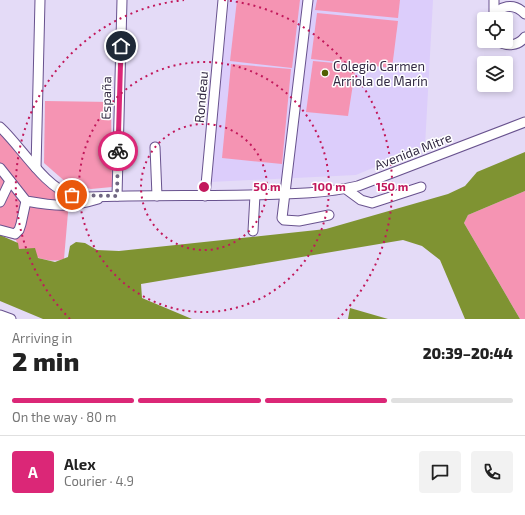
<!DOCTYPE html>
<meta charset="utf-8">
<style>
body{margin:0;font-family:"Exo 2",sans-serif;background:#f2f2f2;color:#222;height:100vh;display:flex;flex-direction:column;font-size:15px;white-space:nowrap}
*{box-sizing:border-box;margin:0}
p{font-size:13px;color:#767676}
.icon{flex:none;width:22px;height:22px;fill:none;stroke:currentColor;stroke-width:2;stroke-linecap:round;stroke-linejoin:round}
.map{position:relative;height:319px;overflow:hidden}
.panel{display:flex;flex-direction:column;background:#fff;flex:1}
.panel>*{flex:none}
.controls{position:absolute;left:477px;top:12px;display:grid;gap:8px}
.controls a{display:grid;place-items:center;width:36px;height:36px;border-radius:4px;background:#fff;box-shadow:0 2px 6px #0003;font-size:20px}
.pin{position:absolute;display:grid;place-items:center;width:34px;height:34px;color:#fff;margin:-17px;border:2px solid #fff;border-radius:50%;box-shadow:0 1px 4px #0007}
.courier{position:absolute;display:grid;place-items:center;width:40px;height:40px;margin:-20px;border:3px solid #db2777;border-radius:50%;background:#fff;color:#222;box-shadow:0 1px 5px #0007}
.overview em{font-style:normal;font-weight:800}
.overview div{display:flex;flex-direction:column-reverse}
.overview{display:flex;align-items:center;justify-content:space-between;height:68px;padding:0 12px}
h1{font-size:26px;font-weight:800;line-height:30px}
.bar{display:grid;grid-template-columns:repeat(4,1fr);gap:6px 4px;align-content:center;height:48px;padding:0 12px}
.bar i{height:5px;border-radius:3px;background:#e0e0e0}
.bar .current{background:#db2777}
.bar p{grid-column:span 4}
.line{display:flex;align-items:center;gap:10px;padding:0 12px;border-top:1px solid #e0e0e0}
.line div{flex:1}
.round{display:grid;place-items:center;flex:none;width:42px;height:42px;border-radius:4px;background:#f2f2f2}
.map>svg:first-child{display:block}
</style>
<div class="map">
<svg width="525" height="319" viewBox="0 0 525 319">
<rect width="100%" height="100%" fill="#e4dbf7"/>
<!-- built -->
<path fill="#dccdfb" d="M229,0H433L425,146L356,175L210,182Z"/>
<!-- green -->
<g fill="#f594b3">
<path d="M237,0H300L292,68L230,61Z"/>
<path d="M317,0H400L398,18L315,10Z"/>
<path d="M317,13L398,21L392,68L311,59Z"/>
<path d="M313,61L356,65L348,116L306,112Z"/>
<path d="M231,64L291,69L282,164L222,158Z"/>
<path d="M45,101L111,102L112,187L91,189L68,184L44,163Z"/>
<path d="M0,134L42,181L64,196L91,200L69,201L64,259C48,264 34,256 19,249L16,240L0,235Z"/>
<path d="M525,191V319H520L464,223L468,215Z"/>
</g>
<!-- water -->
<g fill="#7f9332">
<path d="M525,152V191L468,215L464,223L520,319H465L440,260L422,246L403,240L141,284L142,298L192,319H43L0,301V235L18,243L19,249L35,248L38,258L55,262L68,257L70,246L76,242L85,243L97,250L119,251L326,229L448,194L465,186L477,172Z"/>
<path d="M350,308L388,319H348Z"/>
</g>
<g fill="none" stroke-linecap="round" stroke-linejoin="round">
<defs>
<g id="minor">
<path d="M308,0L282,218L284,220L299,221L329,215"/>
<path d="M494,0V14"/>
<path d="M491,19C499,5 514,2 525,14"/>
<path d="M498,41C507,47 518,46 525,37"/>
<path d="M0,127C20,145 45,188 72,195C77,196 83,196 88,197C141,195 195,196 249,195C286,194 322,194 358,186L525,122"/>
<path d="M155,147L157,196"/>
<path d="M0,168L26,201C55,206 69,208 98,199"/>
<path d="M36,168L40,0"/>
<path d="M346,189L361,200L372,203L421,187"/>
<path d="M117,196L122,0"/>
<path d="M205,196L223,0"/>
<path d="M0,202L10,181"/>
<path d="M0,230L15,234L19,230L21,224L26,201"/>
<path d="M253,231L255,195"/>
<path d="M0,315L11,319"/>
</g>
</defs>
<!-- minor casing -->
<use href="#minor" stroke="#68528e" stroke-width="11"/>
<!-- minor -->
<use href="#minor" stroke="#fff" stroke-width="9"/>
</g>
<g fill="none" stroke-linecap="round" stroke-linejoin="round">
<!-- done -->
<path stroke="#706782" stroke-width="4" stroke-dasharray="0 7.2" d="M72,195L117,196L118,151"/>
<!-- route -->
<path stroke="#db2777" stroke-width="5" d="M118,151L121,46"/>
</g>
<!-- distance rings -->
<g fill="none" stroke="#c2185b" stroke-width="2" stroke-dasharray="2 4">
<circle cx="204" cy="187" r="63"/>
<circle cx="204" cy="187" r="125"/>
<path d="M70 319A188 188 0 0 1 184 0M224 0A188 188 0 0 1 338 319"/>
</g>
<!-- markers -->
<circle fill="#516003" stroke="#fff" stroke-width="1.5" cx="325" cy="73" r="4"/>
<g text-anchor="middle" stroke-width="3" stroke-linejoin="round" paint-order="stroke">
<!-- poi labels -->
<g font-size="13" fill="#322943" stroke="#fff" text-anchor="start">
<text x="333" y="71">Colegio Carmen<tspan x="333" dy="15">Arriola de Marín</tspan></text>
</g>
<!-- street labels -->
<g font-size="13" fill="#322943" stroke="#fff">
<text transform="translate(201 97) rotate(-85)" y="5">Rondeau</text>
<text transform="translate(106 98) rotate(-89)" y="5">España</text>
<text transform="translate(413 151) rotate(-21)" y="5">Avenida Mitre</text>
</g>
</g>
<circle cx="204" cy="187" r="6" fill="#c2185b" stroke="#fff" stroke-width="2"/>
<g font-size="12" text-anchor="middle" font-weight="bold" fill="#c2185b" stroke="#fff" stroke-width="3" stroke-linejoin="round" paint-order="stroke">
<text x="267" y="191">50 m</text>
<text x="329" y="191">100 m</text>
<text x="392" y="191">150 m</text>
</g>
</svg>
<div class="controls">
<a><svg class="icon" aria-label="locate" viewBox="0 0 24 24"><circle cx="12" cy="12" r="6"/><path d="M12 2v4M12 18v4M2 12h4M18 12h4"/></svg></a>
<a><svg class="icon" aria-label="layers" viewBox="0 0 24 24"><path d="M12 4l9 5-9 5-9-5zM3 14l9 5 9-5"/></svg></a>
</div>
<div class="pin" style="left:72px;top:195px;background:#ea580c"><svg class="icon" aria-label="bag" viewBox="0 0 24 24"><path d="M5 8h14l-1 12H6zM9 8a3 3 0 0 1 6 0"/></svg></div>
<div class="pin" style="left:121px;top:46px;background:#1f2937"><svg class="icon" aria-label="home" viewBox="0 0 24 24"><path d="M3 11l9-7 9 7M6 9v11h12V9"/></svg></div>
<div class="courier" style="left:118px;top:151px"><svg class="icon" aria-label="bike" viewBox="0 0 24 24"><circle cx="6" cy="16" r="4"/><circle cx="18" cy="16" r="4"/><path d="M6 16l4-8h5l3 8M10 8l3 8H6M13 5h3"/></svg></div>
</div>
<section class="panel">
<div class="overview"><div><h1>2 min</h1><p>Arriving in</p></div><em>20:39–20:44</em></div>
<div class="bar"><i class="current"></i><i class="current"></i><i class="current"></i><i></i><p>On the way · 80 m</p></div>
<div class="line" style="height:72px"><b class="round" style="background:#db2777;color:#fff">A</b><div><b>Alex</b><p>Courier · 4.9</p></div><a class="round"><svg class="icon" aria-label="chat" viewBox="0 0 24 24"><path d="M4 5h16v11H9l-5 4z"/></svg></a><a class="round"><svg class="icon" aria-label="phone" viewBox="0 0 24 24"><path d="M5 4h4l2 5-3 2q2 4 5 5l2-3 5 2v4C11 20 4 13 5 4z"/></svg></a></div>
</section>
